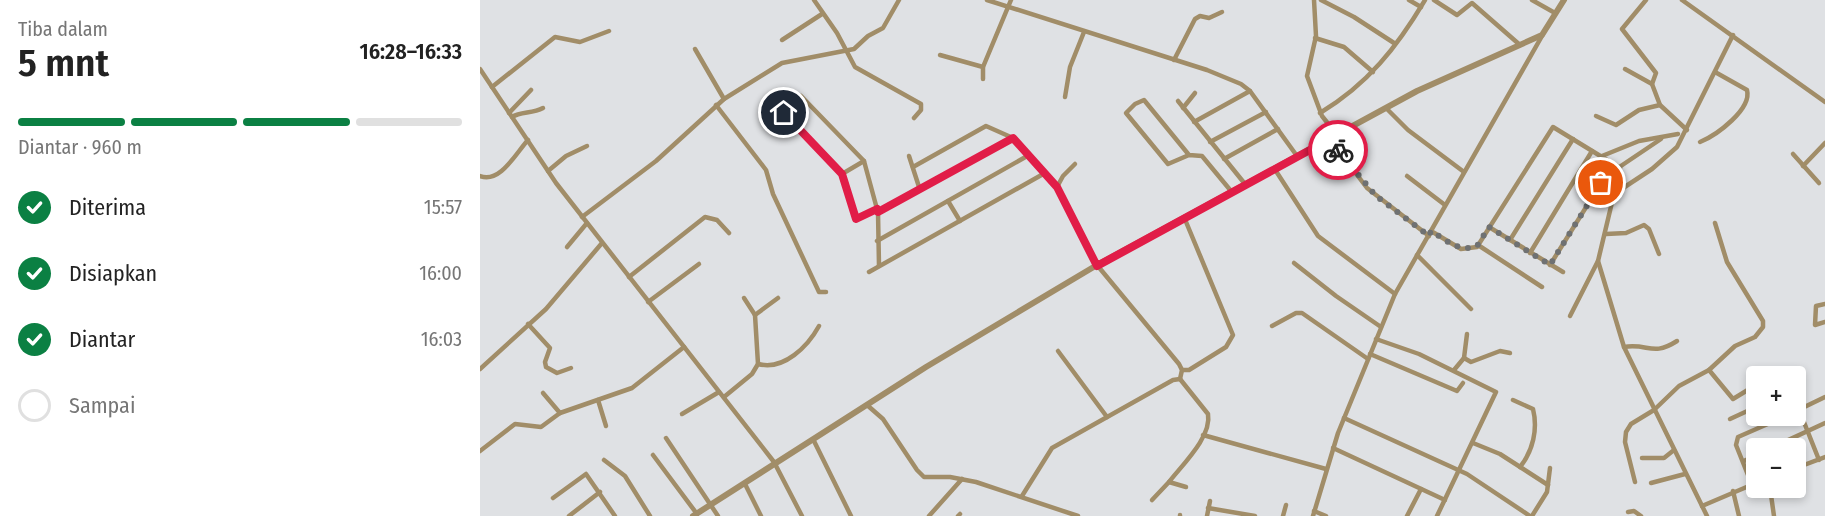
<!DOCTYPE html>
<html lang="id">
<meta charset="utf-8">
<style>
body{margin:0;font-family:"Fira Sans Condensed",sans-serif;background:#f6f6f6;color:#222;height:100vh;display:flex;flex-direction:column;font-size:22px;white-space:nowrap}
*{box-sizing:border-box;margin:0}
p{font-size:20px;color:#767676}
.icon{flex:none;width:33px;height:33px;fill:none;stroke:currentColor;stroke-width:2;stroke-linecap:round;stroke-linejoin:round}
.map{position:relative;flex:1;overflow:hidden}
.drawer{display:flex;flex-direction:column;background:#fff;width:480px}
.drawer>*{flex:none}
.controls{position:absolute;left:1266px;top:366px;display:grid;gap:12px}
.controls a{display:grid;place-items:center;width:60px;height:60px;border-radius:6px;background:#fff;box-shadow:0 3px 9px #0003;font-size:30px}
.pin{position:absolute;display:grid;place-items:center;width:51px;height:51px;color:#fff;margin:-26px;border:3px solid #fff;border-radius:50%;box-shadow:0 2px 6px #0007}
.courier{position:absolute;display:grid;place-items:center;width:60px;height:60px;margin:-30px;border:4px solid #e11d48;border-radius:50%;background:#fff;color:#222;box-shadow:0 2px 8px #0007}
.head em{font-style:normal;font-weight:600}
.head div{display:flex;flex-direction:column-reverse}
.head{display:flex;align-items:center;justify-content:space-between;height:102px;padding:0 18px}
h1{font-size:39px;font-weight:600;line-height:45px}
.bar{display:grid;grid-template-columns:repeat(4,1fr);gap:9px 6px;align-content:center;height:72px;padding:0 18px}
.bar i{height:8px;border-radius:4px;background:#e0e0e0}
.bar .current{background:#0b8043}
.bar p{grid-column:span 4}
ol{padding:0 18px;list-style:none}
li{display:flex;align-items:center;gap:18px;height:66px}
li p{margin-inline-start:auto}
li .icon{padding:6px;border-radius:50%;background:#0b8043;color:#fff;stroke-width:4}
li:last-child{color:#767676}
li i{width:33px;height:33px;border:3px solid #e0e0e0;border-radius:50%}
main{display:flex;flex:1;min-height:0}
.map>svg:first-child{display:block}
</style>
<main>
<section class="drawer">
<div class="head"><div><h1>5 mnt</h1><p>Tiba dalam</p></div><em>16:28–16:33</em></div>
<div class="bar"><i class="current"></i><i class="current"></i><i class="current"></i><i></i><p>Diantar · 960 m</p></div>
<ol>
<li><svg class="icon" aria-label="check" viewBox="0 0 24 24"><path d="M5 12l5 5 9-10"/></svg>Diterima<p>15:57</p></li>
<li><svg class="icon" aria-label="check" viewBox="0 0 24 24"><path d="M5 12l5 5 9-10"/></svg>Disiapkan<p>16:00</p></li>
<li><svg class="icon" aria-label="check" viewBox="0 0 24 24"><path d="M5 12l5 5 9-10"/></svg>Diantar<p>16:03</p></li>
<li><i></i>Sampai</li>
</ol>
</section>
<div class="map">
<svg width="1345" height="516" viewBox="0 0 1345 516">
<rect width="100%" height="100%" fill="#dfe1e4"/>
<g fill="none" stroke-linecap="round" stroke-linejoin="round">
<!-- minor -->
<g stroke="#a18d68" stroke-width="4.5">
<path d="M334,0L357,33L375,67L441,104V110L434,118"/>
<path d="M507,0L727,70L761,84L770,91L817,156"/>
<path d="M834,0L836,36L827,76L842,116L857,135"/>
<path d="M841,0L874,17L914,43"/>
<path d="M929,0L941,7"/>
<path d="M954,0L977,15L992,3L1040,45"/>
<path d="M1052,0L1075,13"/>
<path d="M1166,0L1142,29L1176,73L1172,84"/>
<path d="M1202,0L1345,102"/>
<path d="M835,38L864,47L893,72"/>
<path d="M302,40L342,14"/>
<path d="M215,49L244,99"/>
<path d="M460,55L503,67"/>
<path d="M694,60L715,19L720,16L729,18L742,12"/>
<path d="M0,69L76,183L294,462L322,516"/>
<path d="M1145,69L1172,84L1180,105L1207,130"/>
<path d="M503,79V67L531,0"/>
<path d="M12,87L75,37L100,42L129,31"/>
<path d="M585,97L590,67L604,32"/>
<path d="M698,101L765,184"/>
<path d="M236,105L286,170L293,194L339,292H346"/>
<path d="M703,108L715,93"/>
<path d="M907,109L928,130L984,172"/>
<path d="M29,113L51,90"/>
<path d="M840,113C888,84 917,47 945,0"/>
<path d="M1116,116L1136,125L1159,110L1180,105"/>
<path d="M32,117C41,111 52,114 63,108"/>
<path d="M714,122L770,91"/>
<path d="M850,139L887,188L949,236"/>
<path d="M730,142L786,112"/>
<path d="M1220,142C1237,135 1272,109 1267,90L1235,72"/>
<path d="M1313,154L1339,183"/>
<path d="M709,155L688,164L646,113L655,104L664,100L709,155L722,156L751,191"/>
<path d="M429,156L440,190"/>
<path d="M1122,156L1159,141L1198,134"/>
<path d="M744,159L798,129"/>
<path d="M1323,166L1345,143"/>
<path d="M433,167L506,126L533,138L577,187L617,265L699,364L702,370L700,379"/>
<path d="M794,168L838,236L915,294"/>
<path d="M68,171L86,156L107,146"/>
<path d="M362,174L384,161"/>
<path d="M0,176C20,184 36,153 48,140"/>
<path d="M927,176L965,205"/>
<path d="M1126,176L1181,139"/>
<path d="M577,187L583,176L595,164"/>
<path d="M468,201L480,221"/>
<path d="M397,209L376,219L362,174L304,113L321,96L384,161L397,209L398,212L399,266"/>
<path d="M398,212L533,138"/>
<path d="M102,217L176,161L244,99L302,63L374,49L388,36L403,28L419,0"/>
<path d="M1009,227L1083,272"/>
<path d="M951,231L981,249L997,247L1073,127L1140,168"/>
<path d="M1126,234L1146,233L1164,225L1169,229L1179,254"/>
<path d="M1030,240L1093,139"/>
<path d="M397,241L549,155"/>
<path d="M998,245L1062,287"/>
<path d="M87,247L107,223"/>
<path d="M1050,253L1112,151"/>
<path d="M937,255L991,309"/>
<path d="M814,263L856,296L901,327"/>
<path d="M1070,265L1133,164"/>
<path d="M389,272L565,173"/>
<path d="M149,277L225,217L237,220L249,233"/>
<path d="M168,302L219,264"/>
<path d="M1345,304L1336,306L1335,325L1345,322"/>
<path d="M275,315L298,298"/>
<path d="M1090,316L1118,261"/>
<path d="M48,324L70,348L65,362L66,367L77,373L91,368"/>
<path d="M792,326L816,313H822L888,359"/>
<path d="M896,339L939,354L1016,392L957,516"/>
<path d="M1144,347C1169,343 1172,357 1197,341"/>
<path d="M578,351L627,417"/>
<path d="M890,354L977,391L983,383"/>
<path d="M984,358L987,334"/>
<path d="M278,364C304,371 328,346 339,326"/>
<path d="M0,369L66,309L122,243"/>
<path d="M702,370H709L746,347L753,335L704,217"/>
<path d="M974,370L984,358L991,362L1020,351L1030,353"/>
<path d="M1229,370L1253,399L1271,388"/>
<path d="M700,379L728,414C732,437 702,465 689,482L706,487"/>
<path d="M63,393L80,413"/>
<path d="M244,397L272,374L278,364L275,315L264,298"/>
<path d="M118,400L126,426"/>
<path d="M1033,400L1053,409C1058,429 1053,451 1040,467"/>
<path d="M1316,402L1339,460"/>
<path d="M387,405L403,419L437,470L444,477H470L496,482L598,516"/>
<path d="M1316,411L1345,397"/>
<path d="M202,414L239,392"/>
<path d="M864,418L987,474L1050,516"/>
<path d="M1250,419L1276,407"/>
<path d="M723,435L846,469"/>
<path d="M186,438L238,516"/>
<path d="M333,439L371,516"/>
<path d="M993,443L1020,454L1068,485"/>
<path d="M853,448L965,500"/>
<path d="M1291,448L1345,423"/>
<path d="M0,451L35,424L61,427L80,413L152,388L204,347"/>
<path d="M173,455L217,514"/>
<path d="M1162,458H1184L1194,450"/>
<path d="M124,460L145,476L170,516"/>
<path d="M1264,461L1276,455"/>
<path d="M1316,468L1345,457"/>
<path d="M1155,482L1145,442L1146,432L1151,424L1174,410L1199,386L1229,370L1255,346L1275,337L1283,327V321L1247,262L1235,223"/>
<path d="M1171,483L1205,474"/>
<path d="M265,484L281,516"/>
<path d="M1272,485L1256,445L1258,437L1306,416"/>
<path d="M1290,488L1294,516"/>
<path d="M1253,491L1259,516"/>
<path d="M542,496L572,448L693,380L700,379"/>
<path d="M73,498L106,474L135,516"/>
<path d="M672,500L689,482"/>
<path d="M1222,506L1276,483"/>
<path d="M728,508L775,516"/>
<path d="M834,511L846,516"/>
<path d="M1148,512L1154,511L1161,516"/>
<path d="M89,516L120,492"/>
<path d="M449,516L482,479"/>
<path d="M478,516L480,514"/>
<path d="M700,516V515"/>
<path d="M727,516L730,501"/>
<path d="M803,516L806,505"/>
<path d="M833,516L858,433L915,294L1062,36"/>
<path d="M927,516L941,489"/>
<path d="M1052,516L1067,492L1070,468"/>
<path d="M1227,516L1144,347L1118,261L1134,194L1172,169L1197,147L1253,35"/>
</g>
<!-- tertiary -->
<path stroke="#a18d68" stroke-width="6" d="M213,516L446,367L617,265L937,91L1062,35L1084,0"/>
</g>
<g fill="none" stroke-linecap="round" stroke-linejoin="round">
<!-- done -->
<path stroke="#6f7172" stroke-width="6" stroke-dasharray="0 10.8" d="M858,150L896,196L949,236L951,231C966,240 979,253 997,246L1009,227L1070,265L1121,183"/>
<!-- route -->
<path stroke="#e11d48" stroke-width="8" d="M304,113L362,174L376,219L397,209L398,212L533,138L577,187L617,266L850,139L858,150"/>
</g>
</svg>
<div class="controls">
<a>+</a>
<a>−</a>
</div>
<div class="pin" style="left:1121px;top:183px;background:#ea580c"><svg class="icon" aria-label="bag" viewBox="0 0 24 24"><path d="M5 8h14l-1 12H6zM9 8a3 3 0 0 1 6 0"/></svg></div>
<div class="pin" style="left:304px;top:113px;background:#1f2937"><svg class="icon" aria-label="home" viewBox="0 0 24 24"><path d="M3 11l9-7 9 7M6 9v11h12V9"/></svg></div>
<div class="courier" style="left:858px;top:150px"><svg class="icon" aria-label="bike" viewBox="0 0 24 24"><circle cx="6" cy="16" r="4"/><circle cx="18" cy="16" r="4"/><path d="M6 16l4-8h5l3 8M10 8l3 8H6M13 5h3"/></svg></div>
</div>
</main>
